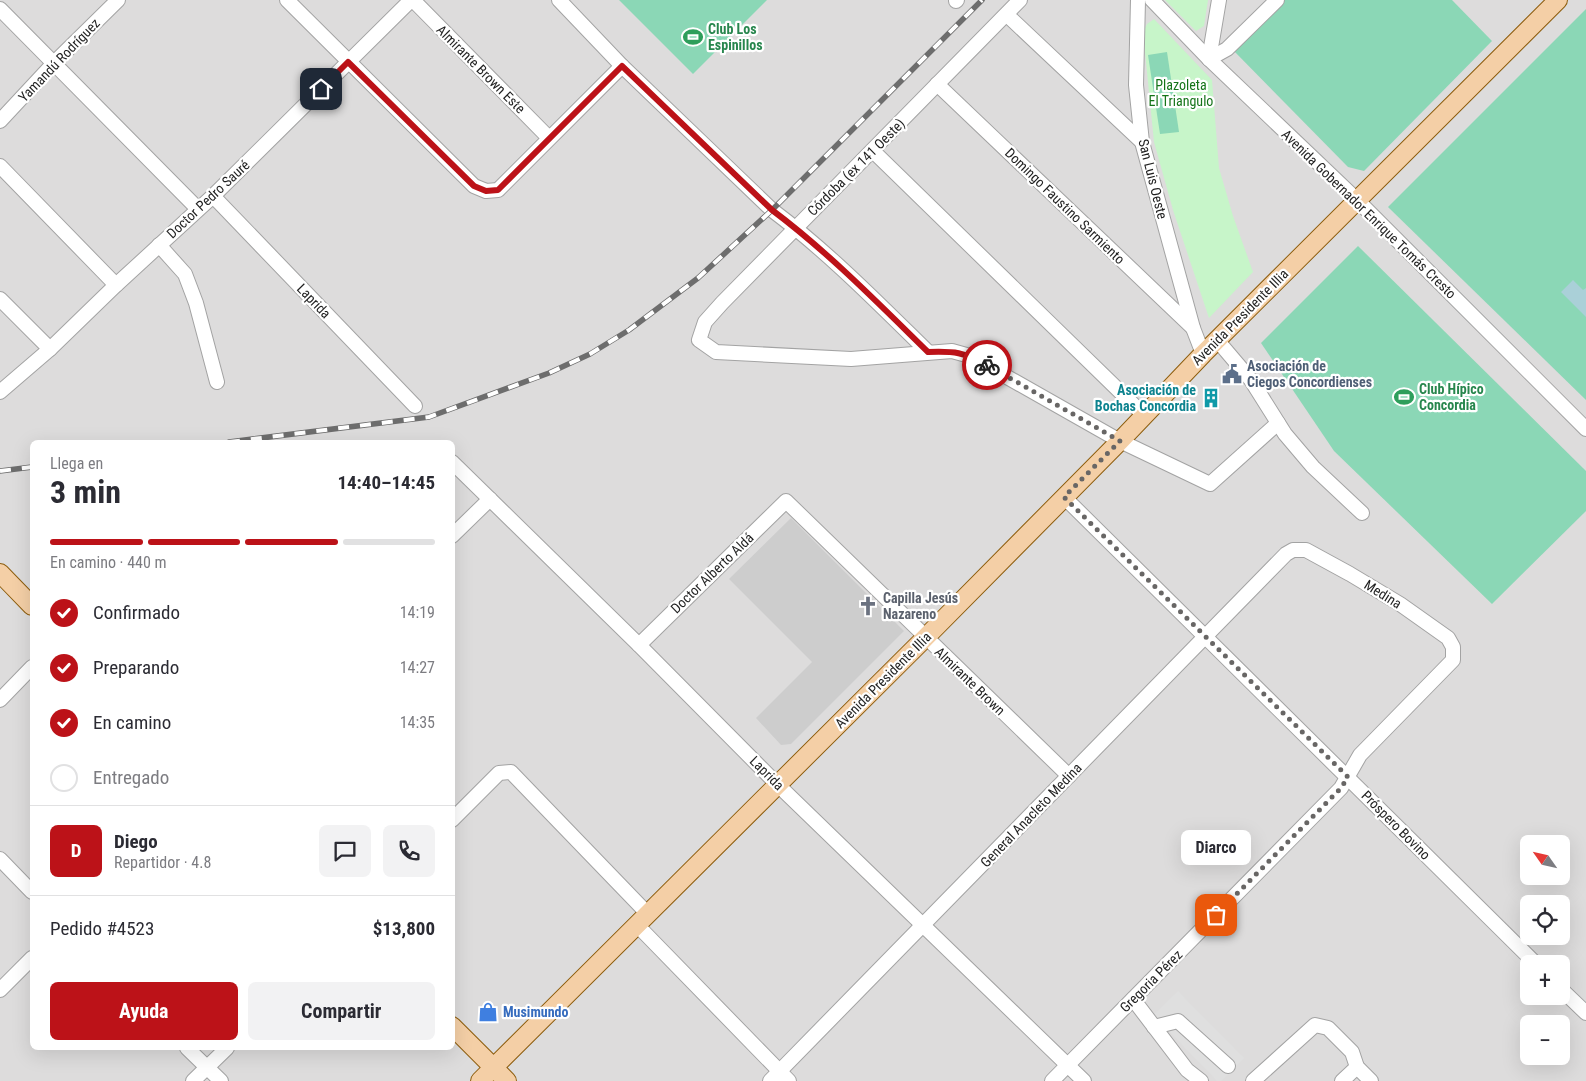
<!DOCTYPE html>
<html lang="es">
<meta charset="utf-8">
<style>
body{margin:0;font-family:"Roboto Condensed",sans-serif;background:#f2f2f3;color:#2b2b33;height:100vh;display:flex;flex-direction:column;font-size:19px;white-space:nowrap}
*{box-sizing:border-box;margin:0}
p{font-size:16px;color:#7c7c81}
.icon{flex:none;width:28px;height:28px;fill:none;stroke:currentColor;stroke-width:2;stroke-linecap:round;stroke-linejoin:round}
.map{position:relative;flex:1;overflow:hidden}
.panel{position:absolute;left:30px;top:440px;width:425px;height:610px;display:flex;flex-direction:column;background:#fff;border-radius:8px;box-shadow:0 5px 20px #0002}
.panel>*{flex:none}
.needle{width:32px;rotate:304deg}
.tools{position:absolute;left:1520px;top:835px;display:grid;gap:10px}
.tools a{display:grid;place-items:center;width:50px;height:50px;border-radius:8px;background:#fff;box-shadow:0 5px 20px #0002;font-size:25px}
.pin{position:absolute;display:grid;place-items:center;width:42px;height:42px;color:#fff;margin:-21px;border-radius:10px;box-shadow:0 2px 8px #0006}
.courier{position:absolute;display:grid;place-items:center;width:50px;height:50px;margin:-25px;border:4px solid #bc1218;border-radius:50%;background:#fff;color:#222;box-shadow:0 1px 6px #0007}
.bubble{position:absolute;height:35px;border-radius:8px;background:#fff;box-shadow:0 5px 20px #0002;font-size:16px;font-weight:700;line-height:35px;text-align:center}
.overview em{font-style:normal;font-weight:700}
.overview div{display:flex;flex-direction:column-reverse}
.overview{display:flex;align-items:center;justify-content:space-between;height:85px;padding:0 20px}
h1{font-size:32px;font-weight:700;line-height:38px}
.bar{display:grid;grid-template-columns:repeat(4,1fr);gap:8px 5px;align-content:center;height:60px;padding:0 20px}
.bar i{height:6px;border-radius:4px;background:#e1e1e2}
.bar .current{background:#bc1218}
.bar p{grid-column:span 4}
.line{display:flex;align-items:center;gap:12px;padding:0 20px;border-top:1px solid #e1e1e2}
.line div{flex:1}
.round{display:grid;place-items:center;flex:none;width:52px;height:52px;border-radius:8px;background:#f2f2f3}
ol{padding:0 20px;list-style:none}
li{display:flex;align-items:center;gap:15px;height:55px}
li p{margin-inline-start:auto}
li .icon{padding:5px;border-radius:50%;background:#bc1218;color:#fff;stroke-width:4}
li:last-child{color:#7c7c81}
li i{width:28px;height:28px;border:2px solid #e1e1e2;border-radius:50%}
.cta{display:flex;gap:10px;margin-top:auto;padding:10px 20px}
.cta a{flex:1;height:58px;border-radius:8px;background:#bc1218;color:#fff;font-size:20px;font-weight:700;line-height:58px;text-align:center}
.cta a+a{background:#f2f2f3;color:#2b2b33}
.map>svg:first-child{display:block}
</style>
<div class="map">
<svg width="1586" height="1081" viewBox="0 0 1586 1081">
<rect width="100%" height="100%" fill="#efebe6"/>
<!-- residential -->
<path fill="#dddcdc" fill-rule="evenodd" d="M0,0H1586V1081H0ZM32,442H452V1048H32ZM1529,844H1561V876H1529ZM1529,904H1561V936H1529ZM1529,964H1561V996H1529ZM1529,1024H1561V1056H1529Z"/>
<!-- religious -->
<path fill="#cdcdcd" d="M791,518L904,631L791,744L781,745L756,718L812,662L729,579Z"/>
<!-- park -->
<g fill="#c7f5c9">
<path d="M1165,0H1208L1204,26L1196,31Z"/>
<path d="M1154,19L1212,80L1219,168L1233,216L1253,272L1209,318L1173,210L1154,142L1143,32L1147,24Z"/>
</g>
<!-- pitch -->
<g fill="#8bd7b6">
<path d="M619,0H767L693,74Z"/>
<path d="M1282,0H1452L1492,41L1364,171L1348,167L1232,49Z"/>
<path d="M1586,9V400L1388,207Z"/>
<path d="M1167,52L1179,132L1160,134L1148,55Z"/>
<path d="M1358,246L1586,471V511L1492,604L1334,451L1261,343Z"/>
</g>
<!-- parking -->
<path fill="#dfdfdf" d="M1178,991L1244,1058L1221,1081H1217L1153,1015Z"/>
<!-- water -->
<path fill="#aad0d8" d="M1573,280L1583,290L1586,288V317L1561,292Z"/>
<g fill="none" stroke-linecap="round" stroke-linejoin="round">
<defs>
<g id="minor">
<path d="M287,0L474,186L486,191L498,190L622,66"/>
<path d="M413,0L549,138"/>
<path d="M559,0L622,66L772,210C828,252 878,303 928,352"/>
<path d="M1020,0L722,303L705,322L699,340L716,352L851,359L952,351L970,356L1120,441L1210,484L1278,423"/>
<path d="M1138,0L1136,85L1142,142L1193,328L1203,354"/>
<path d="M1152,0L1209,59L1357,200L1586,429"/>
<path d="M956,1L957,0"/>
<path d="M0,9L198,209"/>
<path d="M1007,15L1142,142"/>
<path d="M1209,59L1227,49L1277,0"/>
<path d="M1209,59L1219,0"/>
<path d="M937,84L1193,328"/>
<path d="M0,121L54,63L118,0"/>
<path d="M873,151L1144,415"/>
<path d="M0,166L116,285"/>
<path d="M213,196L415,406"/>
<path d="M159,245L185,274L196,303L217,382"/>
<path d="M0,299L50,349"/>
<path d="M1217,340L1251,380L1285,434L1313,467L1362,513"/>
<path d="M0,392L50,349L116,285L213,196L411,0"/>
<path d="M452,462L639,645L778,785L1084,1081"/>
<path d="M1064,497L1536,964"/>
<path d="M452,536L490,499"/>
<path d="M639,645L786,501L1069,776"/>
<path d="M0,700L32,667"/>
<path d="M452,820L499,773L511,772L647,913"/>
<path d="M0,859L32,892"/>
<path d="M636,924L789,1081"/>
<path d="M1561,989L1586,1013"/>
<path d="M0,990L32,958"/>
<path d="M1133,999L1187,1070L1201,1081"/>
<path d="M1154,1027L1178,1021L1228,1066"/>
<path d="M187,1048L221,1081"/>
<path d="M193,1081L227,1048"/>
<path d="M770,1081L1286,554L1293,550H1306L1350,574L1400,604L1448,638L1453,647V660L1360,755L1341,788L1052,1081"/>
<path d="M1253,1081L1315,1025L1328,1028L1352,1052L1357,1067L1371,1081"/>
<path d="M1342,1081L1357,1067"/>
</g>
<g id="major">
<path d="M0,573L32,606"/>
<path d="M452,1026L507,1081"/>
<path d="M480,1081L925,638L1120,441L1203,354L1558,0"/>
</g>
</defs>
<!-- minor casing -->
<use href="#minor" stroke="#a3a3a3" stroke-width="16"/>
<!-- major casing -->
<use href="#major" stroke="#8d5d0d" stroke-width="20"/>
<!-- minor -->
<use href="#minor" stroke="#fff" stroke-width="14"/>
<!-- major -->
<use href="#major" stroke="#f4cfa6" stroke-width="18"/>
<defs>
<g id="rail">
<path d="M229,442L429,417L549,373L590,354L629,330L698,278L772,210L982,0"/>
<path d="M0,471L32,467"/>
</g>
</defs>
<!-- rail casing -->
<use href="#rail" stroke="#6d6d6d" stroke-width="5.5"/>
<!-- rail -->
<use href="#rail" stroke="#fff" stroke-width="4" stroke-dasharray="11" stroke-linecap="butt"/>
</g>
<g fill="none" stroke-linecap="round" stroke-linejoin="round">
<!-- done -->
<path stroke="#686665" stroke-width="5" stroke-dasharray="0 9" d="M987,365L1120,441L1064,497L1348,777L1341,788L1216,915"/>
<!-- route -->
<path stroke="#bc1218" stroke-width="6" d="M321,89L348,62L474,186L486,191L498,190L622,66L772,210C828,252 878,303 928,352C955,351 963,352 987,365"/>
</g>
<!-- icons -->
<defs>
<symbol id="stadium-bare" viewBox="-9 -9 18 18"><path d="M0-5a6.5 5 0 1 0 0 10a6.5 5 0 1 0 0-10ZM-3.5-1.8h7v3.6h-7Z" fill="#2e9e5b" stroke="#fff" stroke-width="2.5" paint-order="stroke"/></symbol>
<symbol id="civic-bare" viewBox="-9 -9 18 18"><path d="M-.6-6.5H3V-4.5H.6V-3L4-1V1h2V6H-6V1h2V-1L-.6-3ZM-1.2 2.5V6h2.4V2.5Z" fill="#5c6f8a" stroke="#fff" stroke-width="2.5" paint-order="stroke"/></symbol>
<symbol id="building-bare" viewBox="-9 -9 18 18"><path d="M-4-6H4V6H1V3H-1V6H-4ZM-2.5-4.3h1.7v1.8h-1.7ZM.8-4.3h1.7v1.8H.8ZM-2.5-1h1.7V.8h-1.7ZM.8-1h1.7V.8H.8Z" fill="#0f9aa8" stroke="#fff" stroke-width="2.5" paint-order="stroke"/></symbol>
<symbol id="church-bare" viewBox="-9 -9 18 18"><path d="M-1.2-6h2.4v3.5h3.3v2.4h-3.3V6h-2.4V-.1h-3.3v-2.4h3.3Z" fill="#6b7280" stroke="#fff" stroke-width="2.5" paint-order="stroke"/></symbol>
<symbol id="shop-bare" viewBox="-9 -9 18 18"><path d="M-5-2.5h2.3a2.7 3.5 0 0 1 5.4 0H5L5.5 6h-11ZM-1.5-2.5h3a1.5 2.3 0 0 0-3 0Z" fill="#3f7fe0" stroke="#fff" stroke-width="2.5" paint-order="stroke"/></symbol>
</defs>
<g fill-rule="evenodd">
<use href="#stadium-bare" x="679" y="23" width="28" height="28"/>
<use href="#civic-bare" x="1218" y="360" width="28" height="28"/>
<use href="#stadium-bare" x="1390" y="383" width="28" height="28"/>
<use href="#building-bare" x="1197" y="384" width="28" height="28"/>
<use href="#church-bare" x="854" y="592" width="28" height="28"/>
<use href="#shop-bare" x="474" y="998" width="28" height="28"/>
</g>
<g text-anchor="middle" stroke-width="4.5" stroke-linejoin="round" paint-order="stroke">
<!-- leisure labels -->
<g font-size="14" font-weight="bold" fill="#27864d" stroke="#fff" text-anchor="start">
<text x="708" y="34">Club Los<tspan x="708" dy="16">Espinillos</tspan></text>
<text x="1419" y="394">Club Hípico<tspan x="1419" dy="16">Concordia</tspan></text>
</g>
<!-- street labels -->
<g font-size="14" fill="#1f1f1f" stroke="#fff">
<text transform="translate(59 60) rotate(-46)" y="5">Yamandú Rodríguez</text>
<text transform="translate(481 69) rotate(45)" y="5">Almirante Brown Este</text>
<text transform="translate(856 167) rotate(-45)" y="5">Córdoba (ex 141 Oeste)</text>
<text transform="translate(1153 179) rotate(76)" y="5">San Luis Oeste</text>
<text transform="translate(208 199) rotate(-43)" y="5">Doctor Pedro Sauré</text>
<text transform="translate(1065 206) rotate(44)" y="5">Domingo Faustino Sarmiento</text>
<text transform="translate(1369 214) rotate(44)" y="5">Avenida Gobernador Enrique Tomás Cresto</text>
<text transform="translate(314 301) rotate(46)" y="5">Laprida</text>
<text transform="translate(1240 317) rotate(-45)" y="5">Avenida Presidente Illia</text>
<text transform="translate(712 573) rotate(-44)" y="5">Doctor Alberto Aldá</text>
<text transform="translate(1383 594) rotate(32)" y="5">Medina</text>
<text transform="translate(883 680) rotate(-45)" y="5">Avenida Presidente Illia</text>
<text transform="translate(970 681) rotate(44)" y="5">Almirante Brown</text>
<text transform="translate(767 773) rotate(45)" y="5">Laprida</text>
<text transform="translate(1031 815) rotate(-46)" y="5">General Anacleto Medina</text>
<text transform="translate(1396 825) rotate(45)" y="5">Próspero Bovino</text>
<text transform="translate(1151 981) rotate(-45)" y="5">Gregoria Pérez</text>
</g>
<!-- park labels -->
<g font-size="14" fill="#157419" stroke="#fff">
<text x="1181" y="90">Plazoleta<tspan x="1181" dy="16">El Triangulo</tspan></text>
</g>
<!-- service labels -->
<g font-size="14" font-weight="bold" fill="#4e5e75" stroke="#fff" text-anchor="start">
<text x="1247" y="371">Asociación de<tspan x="1247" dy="16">Ciegos Concordienses</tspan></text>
</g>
<!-- culture labels -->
<g font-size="14" font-weight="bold" fill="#0d838f" stroke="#fff" text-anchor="end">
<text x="1196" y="395">Asociación de<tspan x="1196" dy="16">Bochas Concordia</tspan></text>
</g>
<!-- worship labels -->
<g font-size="14" font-weight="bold" fill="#5b616d" stroke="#fff" text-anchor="start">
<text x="883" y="603">Capilla Jesús<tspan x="883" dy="16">Nazareno</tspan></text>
</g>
<!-- shop labels -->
<g font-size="14" font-weight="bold" fill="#366cbe" stroke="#fff" text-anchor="start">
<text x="503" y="1017">Musimundo</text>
</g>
</g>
</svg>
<div class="tools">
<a><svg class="needle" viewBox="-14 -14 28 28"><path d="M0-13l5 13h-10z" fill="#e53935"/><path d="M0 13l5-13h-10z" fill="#7c7c81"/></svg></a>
<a><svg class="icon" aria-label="locate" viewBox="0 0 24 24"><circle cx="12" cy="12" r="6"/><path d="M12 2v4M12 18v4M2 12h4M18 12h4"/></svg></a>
<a>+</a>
<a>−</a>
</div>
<div class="pin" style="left:1216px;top:915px;background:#ea580c"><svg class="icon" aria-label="bag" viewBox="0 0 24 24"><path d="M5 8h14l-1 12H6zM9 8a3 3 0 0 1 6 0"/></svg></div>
<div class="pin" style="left:321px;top:89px;background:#1f2937"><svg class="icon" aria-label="home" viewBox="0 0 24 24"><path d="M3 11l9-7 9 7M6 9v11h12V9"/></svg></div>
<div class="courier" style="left:987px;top:365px"><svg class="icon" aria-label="bike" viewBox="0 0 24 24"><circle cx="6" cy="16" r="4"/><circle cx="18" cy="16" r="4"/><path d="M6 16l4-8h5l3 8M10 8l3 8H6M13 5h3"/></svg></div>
<div class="bubble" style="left:1181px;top:830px;width:70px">Diarco</div>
<section class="panel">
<div class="overview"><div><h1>3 min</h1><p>Llega en</p></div><em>14:40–14:45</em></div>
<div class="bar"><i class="current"></i><i class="current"></i><i class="current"></i><i></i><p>En camino · 440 m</p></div>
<ol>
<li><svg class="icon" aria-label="check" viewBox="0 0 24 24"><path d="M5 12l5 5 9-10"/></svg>Confirmado<p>14:19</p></li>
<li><svg class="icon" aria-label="check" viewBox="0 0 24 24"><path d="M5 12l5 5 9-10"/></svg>Preparando<p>14:27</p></li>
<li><svg class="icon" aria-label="check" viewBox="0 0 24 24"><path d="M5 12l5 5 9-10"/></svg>En camino<p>14:35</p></li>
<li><i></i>Entregado</li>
</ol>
<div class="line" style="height:90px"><b class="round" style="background:#bc1218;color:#fff">D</b><div><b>Diego</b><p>Repartidor · 4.8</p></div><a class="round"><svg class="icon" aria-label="chat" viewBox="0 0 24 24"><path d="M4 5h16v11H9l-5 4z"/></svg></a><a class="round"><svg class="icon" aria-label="phone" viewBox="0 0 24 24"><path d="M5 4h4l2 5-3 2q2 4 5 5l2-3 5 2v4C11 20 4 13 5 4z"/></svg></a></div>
<div class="line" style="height:65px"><div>Pedido #4523</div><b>$13,800</b></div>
<div class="cta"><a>Ayuda</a><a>Compartir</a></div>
</section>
</div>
